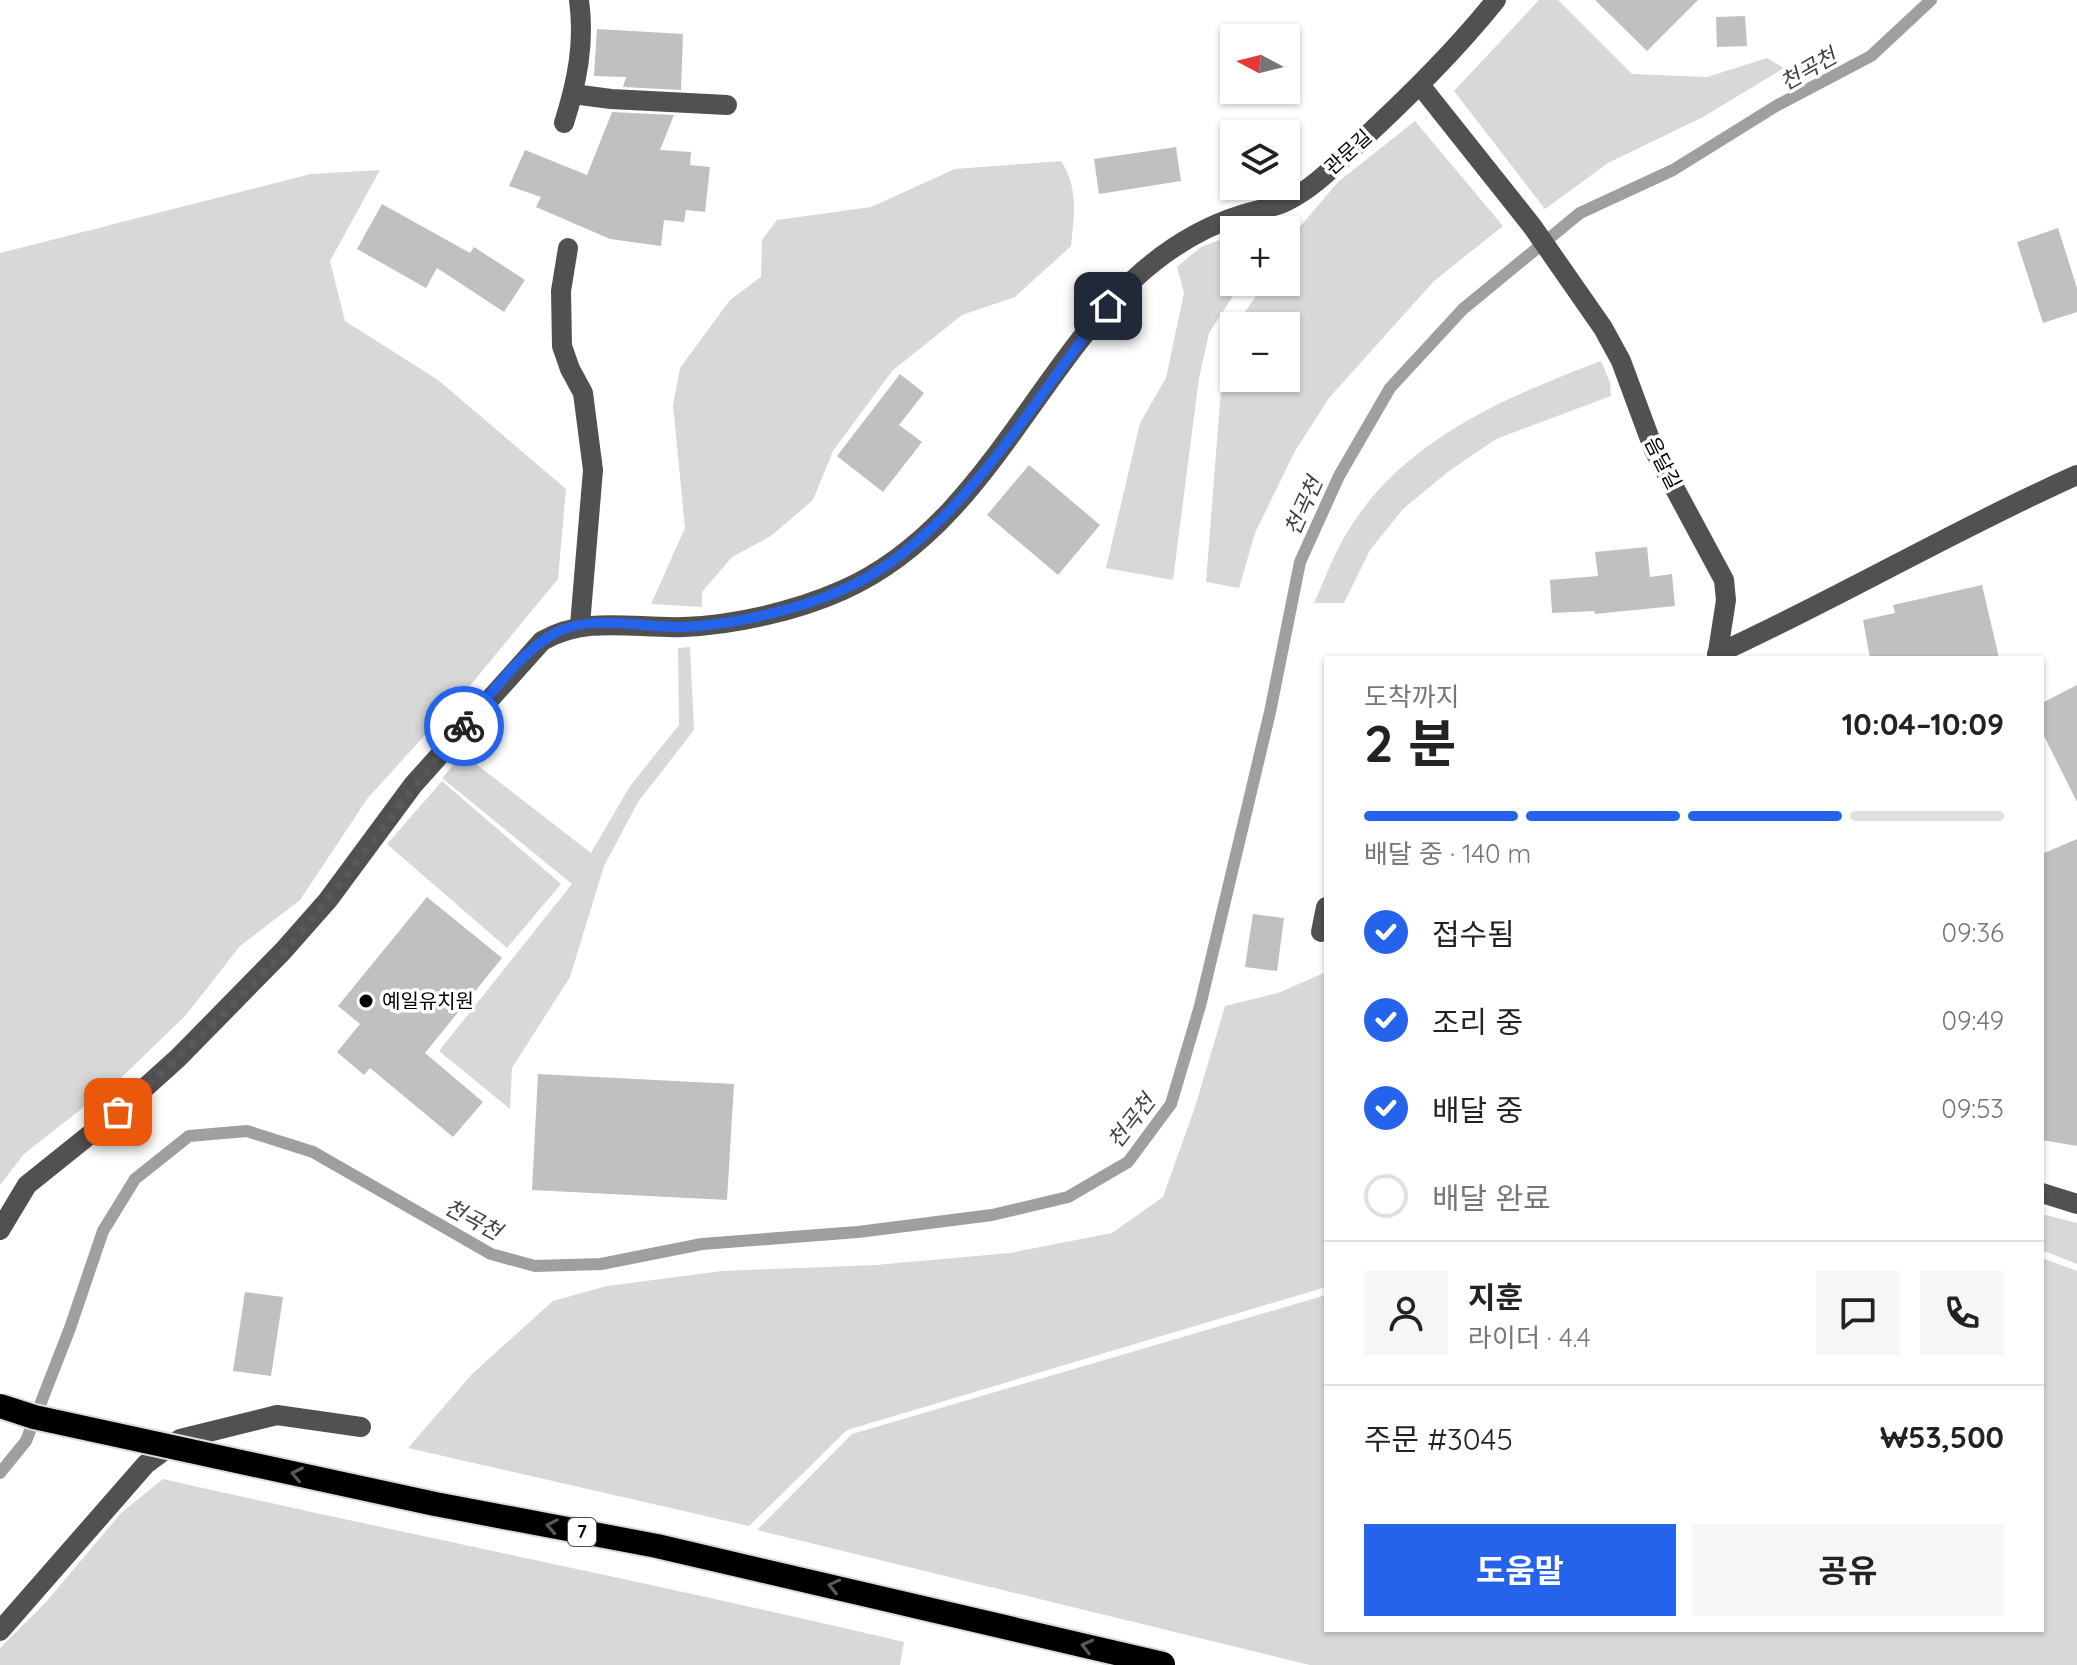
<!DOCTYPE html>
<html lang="ko">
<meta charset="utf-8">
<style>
body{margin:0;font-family:Quicksand,"Noto Sans KR",sans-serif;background:#f6f6f6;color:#222;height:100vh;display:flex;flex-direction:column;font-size:30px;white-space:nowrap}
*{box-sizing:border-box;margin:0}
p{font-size:26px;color:#767676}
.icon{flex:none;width:44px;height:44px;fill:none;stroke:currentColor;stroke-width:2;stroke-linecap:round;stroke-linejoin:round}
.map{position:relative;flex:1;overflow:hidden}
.sheet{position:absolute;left:1324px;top:656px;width:720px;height:976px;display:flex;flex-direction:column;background:#fff;border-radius:0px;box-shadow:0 2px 6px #0004}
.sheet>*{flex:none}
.needle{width:52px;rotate:277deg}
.tools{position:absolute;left:1220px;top:24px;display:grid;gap:16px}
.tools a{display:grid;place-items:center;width:80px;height:80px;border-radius:0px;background:#fff;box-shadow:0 2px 6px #0004;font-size:40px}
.pin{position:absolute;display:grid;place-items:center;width:68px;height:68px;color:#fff;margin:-34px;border-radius:16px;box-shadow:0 4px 12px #0006}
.courier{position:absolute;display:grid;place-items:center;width:80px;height:80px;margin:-40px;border:6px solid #2563eb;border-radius:50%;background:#fff;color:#222;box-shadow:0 2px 10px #0007}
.head em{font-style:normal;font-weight:700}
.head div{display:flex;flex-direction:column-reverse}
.head{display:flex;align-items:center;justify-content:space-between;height:136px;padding:0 40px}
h1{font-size:52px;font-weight:700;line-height:60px}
.bar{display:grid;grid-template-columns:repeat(4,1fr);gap:12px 8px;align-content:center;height:96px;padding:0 40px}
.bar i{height:10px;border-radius:6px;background:#e0e0e0}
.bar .selected{background:#2563eb}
.bar p{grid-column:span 4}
.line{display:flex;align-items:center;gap:20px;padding:0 40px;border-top:2px solid #e0e0e0}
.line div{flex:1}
.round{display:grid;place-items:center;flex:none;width:84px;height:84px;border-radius:0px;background:#f6f6f6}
ol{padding:0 40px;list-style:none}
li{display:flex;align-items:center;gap:24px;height:88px}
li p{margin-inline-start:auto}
li .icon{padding:8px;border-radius:50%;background:#2563eb;color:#fff;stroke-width:4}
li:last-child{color:#767676}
li i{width:44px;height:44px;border:4px solid #e0e0e0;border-radius:50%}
.primary-button{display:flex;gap:16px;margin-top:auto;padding:16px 40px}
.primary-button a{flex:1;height:92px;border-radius:0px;background:#2563eb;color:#fff;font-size:32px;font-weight:700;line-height:92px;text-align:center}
.primary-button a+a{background:#f6f6f6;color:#222}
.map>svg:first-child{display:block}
</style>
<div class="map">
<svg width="2077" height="1665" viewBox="0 0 2077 1665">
<rect width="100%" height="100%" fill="#fff"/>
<!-- green -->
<g fill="#d8d8d8">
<path d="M1539,0H1558L1632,74L1707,77L1767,58L1784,68L1703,117L1608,163L1545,209L1454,91Z"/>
<path d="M1415,121L1503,226L1434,281L1329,398L1295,451L1255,533L1239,588L1206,582L1221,389L1228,348L1234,331V378H1286V326H1236L1237,323L1266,282H1286V249L1298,229L1338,182Z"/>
<path d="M1061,161C1079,188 1074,216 1071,246L1015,297L962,315L892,371L833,451L813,500L771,536L732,557L702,592V607L651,604L685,528L673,405L680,368L730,300L761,277L762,240L777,220L871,207L955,169Z"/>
<path d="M380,170L330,261L345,321L438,380L566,489L558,579L473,682L367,799L300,900L240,946L186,1015L122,1077L24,1154L0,1185V253L311,174Z"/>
<path d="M1234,235V282H1242L1209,333L1199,378L1173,580L1106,568L1140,423L1166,378L1184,293L1177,267L1201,247Z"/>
<path d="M1601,361L1610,382L1611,396L1496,439L1449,471L1403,509L1370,550L1344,603H1314C1325,579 1334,553 1348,531C1403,440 1506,397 1601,361Z"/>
<path d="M690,647L694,730L638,802L604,866L570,977L512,1068L510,1109L439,1051L572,884L442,778L463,754L591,853L630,786L679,725L678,648Z"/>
<path d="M442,781L561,884L507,948L387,844Z"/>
<path d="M1326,972V1287L847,1430L749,1526L408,1448L472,1374L553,1301L607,1286L722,1271L875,1265L1010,1253L1112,1233L1163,1197L1195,1107L1225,1006L1278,993Z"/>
<path d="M2042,1214L2077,1223V1264L2042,1250Z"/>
<path d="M2042,1258L2077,1271V1665H1310L757,1530L852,1434L1326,1295V1630H2042Z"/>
<path d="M163,1479C410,1535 658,1584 904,1642L900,1665H0V1648L46,1602L121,1513Z"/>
</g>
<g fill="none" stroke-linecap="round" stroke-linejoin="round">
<!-- stream -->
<path stroke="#9f9f9f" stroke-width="12" d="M0,1473L26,1441L70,1328L103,1231L135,1179L189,1136L247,1131L313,1152L491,1254L535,1266L601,1264L702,1244L858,1232L992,1215L1068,1197L1128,1162L1171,1104L1200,1006L1270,712L1300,562L1339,476L1390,388L1463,309L1580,213L1673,170L1776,106L1871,56L1931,0"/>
</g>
<!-- building -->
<g fill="#c0c0c0">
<path d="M1595,0H1698L1647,51Z"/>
<path d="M1745,16L1747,46L1717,47L1716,17Z"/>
<path d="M597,29L683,34L681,90L623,87L626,77L594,76Z"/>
<path d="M612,112L674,115L660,150L691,152L690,165L710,167L705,212L686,210L684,222L664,220L661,246L610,239L536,207L541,197L509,186L525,150L587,175Z"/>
<path d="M1176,147L1181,181L1099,194L1094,159Z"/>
<path d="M382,204L470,253L474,247L525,280L504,312L437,268L426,288L357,249Z"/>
<path d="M2058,228L2077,288V312L2043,323L2017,242Z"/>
<path d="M900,374L924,393L899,425L922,442L883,492L837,456Z"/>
<path d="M1029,465L1100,525L1058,575L987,515Z"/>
<path d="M1647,547L1650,577L1672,574L1675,606L1595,614L1594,611L1552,613L1550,580L1598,576L1595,552Z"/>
<path d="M1982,585L1999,658H1870L1863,620L1895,613L1893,605Z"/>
<path d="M2077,685V802L2042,732V703Z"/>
<path d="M2077,839V1146L2042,1140V854Z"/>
<path d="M427,897L502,958L425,1053L483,1102L453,1137L370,1068L364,1075L337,1052L360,1024L338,1006Z"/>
<path d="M1253,914L1284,918L1277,971L1245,967Z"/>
<path d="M538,1074L734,1084L727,1200L532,1190Z"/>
<path d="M245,1292L283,1297L271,1376L233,1371Z"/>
</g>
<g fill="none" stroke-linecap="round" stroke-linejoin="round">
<!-- minor -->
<g stroke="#515151" stroke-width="20">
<path d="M1420,85L1532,226L1603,328L1621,361L1654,450L1724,580L1726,600L1717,658"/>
<path d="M573,94L611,99L727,105"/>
<path d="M564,123C577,82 585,43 579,0"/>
<path d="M568,248L561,291L562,346L570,369L583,393L593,470L580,625"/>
<path d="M1717,654C1839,598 1954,530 2077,475"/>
<path d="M1321,932L1326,907"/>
<path d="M2042,1193L2077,1204"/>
<path d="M0,1230L27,1185L118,1112L178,1058L283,951L328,900L413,785L542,641C587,615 635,629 684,627C735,625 796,611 843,590C978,530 1032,377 1133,280C1165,250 1200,228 1241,215C1256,210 1274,208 1287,201C1316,187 1339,161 1362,140C1410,95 1455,51 1496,0"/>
<path d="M0,1631L146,1464L180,1439L277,1415L361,1427"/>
</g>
<defs>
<path id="highway-bridge" d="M0,1406L34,1417L435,1504L657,1546L1163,1664"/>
</defs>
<!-- highway-bridge casing -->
<use href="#highway-bridge" stroke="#dbdbdb" stroke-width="28" stroke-linecap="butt"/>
<!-- highway-bridge -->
<use href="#highway-bridge" stroke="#000" stroke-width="24"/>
</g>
<!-- one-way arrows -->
<defs><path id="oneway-chevron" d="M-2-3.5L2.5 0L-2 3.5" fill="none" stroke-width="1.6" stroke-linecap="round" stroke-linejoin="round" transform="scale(2)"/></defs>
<g stroke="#595959">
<use href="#oneway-chevron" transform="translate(297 1474) rotate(-168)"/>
<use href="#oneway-chevron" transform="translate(552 1526) rotate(-169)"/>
<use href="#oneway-chevron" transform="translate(834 1586) rotate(-167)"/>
<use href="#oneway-chevron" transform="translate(1087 1646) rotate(-166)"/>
</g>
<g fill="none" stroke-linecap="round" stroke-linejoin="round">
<!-- done -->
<path stroke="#595959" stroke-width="8" stroke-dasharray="0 14.4" d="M118,1112C192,1046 267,976 328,899C374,842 416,782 464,726"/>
<!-- route -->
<path stroke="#2563eb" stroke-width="10" d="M464,726C491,696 520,651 557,632C594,614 644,628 683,627C731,625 798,610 842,590C956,541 1032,400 1108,306"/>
</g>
<!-- markers -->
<circle fill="#000" stroke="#fff" stroke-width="3" cx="366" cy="1001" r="8"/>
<g text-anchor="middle" stroke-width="7" stroke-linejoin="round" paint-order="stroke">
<!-- shield labels -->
<rect fill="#fff" stroke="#4c4c4c" stroke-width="2" x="568" y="1518" width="28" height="28" rx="6"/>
<g font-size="18" font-weight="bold" fill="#000">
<text x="582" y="1538">7</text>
</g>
<!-- street labels -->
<g font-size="20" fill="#000" stroke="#fff">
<text transform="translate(1348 152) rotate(-42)" y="7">관문길</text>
<text transform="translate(1663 463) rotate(63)" y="7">음달길</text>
</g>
<!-- poi labels -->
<g font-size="20" fill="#000" stroke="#fff" text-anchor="start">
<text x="382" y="1008">예일유치원</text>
</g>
<!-- water labels -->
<g font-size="22" font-style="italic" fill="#404040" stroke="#fff">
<text transform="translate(1808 69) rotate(-30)" y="8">천곡천</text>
<text transform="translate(1303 506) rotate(-66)" y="8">천곡천</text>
<text transform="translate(1131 1121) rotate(-52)" y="8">천곡천</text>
<text transform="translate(473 1219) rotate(28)" y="8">천곡천</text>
</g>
</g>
</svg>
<div class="tools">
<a><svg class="needle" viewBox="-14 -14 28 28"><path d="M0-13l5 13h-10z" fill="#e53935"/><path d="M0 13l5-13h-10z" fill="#767676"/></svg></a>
<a><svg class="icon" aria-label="layers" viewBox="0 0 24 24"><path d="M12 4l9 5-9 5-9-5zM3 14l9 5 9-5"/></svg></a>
<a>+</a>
<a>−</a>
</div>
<div class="pin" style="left:118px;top:1112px;background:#ea580c"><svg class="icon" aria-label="bag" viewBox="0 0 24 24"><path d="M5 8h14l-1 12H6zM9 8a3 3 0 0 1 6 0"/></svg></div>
<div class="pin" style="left:1108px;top:306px;background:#1f2937"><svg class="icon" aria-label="home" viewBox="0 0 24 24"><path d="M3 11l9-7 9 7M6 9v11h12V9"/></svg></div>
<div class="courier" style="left:464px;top:726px"><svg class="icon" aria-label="bike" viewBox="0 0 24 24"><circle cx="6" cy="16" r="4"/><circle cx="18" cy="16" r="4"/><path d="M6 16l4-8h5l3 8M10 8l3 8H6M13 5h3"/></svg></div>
<section class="sheet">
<div class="head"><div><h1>2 분</h1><p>도착까지</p></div><em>10:04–10:09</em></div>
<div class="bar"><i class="selected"></i><i class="selected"></i><i class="selected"></i><i></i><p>배달 중 · 140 m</p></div>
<ol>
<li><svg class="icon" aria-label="check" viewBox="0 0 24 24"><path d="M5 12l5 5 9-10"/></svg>접수됨<p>09:36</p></li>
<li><svg class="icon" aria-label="check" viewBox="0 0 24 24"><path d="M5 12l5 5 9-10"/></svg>조리 중<p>09:49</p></li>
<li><svg class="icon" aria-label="check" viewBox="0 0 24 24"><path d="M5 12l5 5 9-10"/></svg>배달 중<p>09:53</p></li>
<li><i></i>배달 완료</li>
</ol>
<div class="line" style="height:144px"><a class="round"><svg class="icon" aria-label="person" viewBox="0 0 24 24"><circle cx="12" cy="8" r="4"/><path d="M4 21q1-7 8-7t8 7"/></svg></a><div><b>지훈</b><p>라이더 · 4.4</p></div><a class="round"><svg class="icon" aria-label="chat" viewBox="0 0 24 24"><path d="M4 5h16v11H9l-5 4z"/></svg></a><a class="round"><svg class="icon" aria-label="phone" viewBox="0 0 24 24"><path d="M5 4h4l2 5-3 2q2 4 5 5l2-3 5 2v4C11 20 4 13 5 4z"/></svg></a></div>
<div class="line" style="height:104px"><div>주문 #3045</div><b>₩53,500</b></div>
<div class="primary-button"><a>도움말</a><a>공유</a></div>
</section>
</div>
